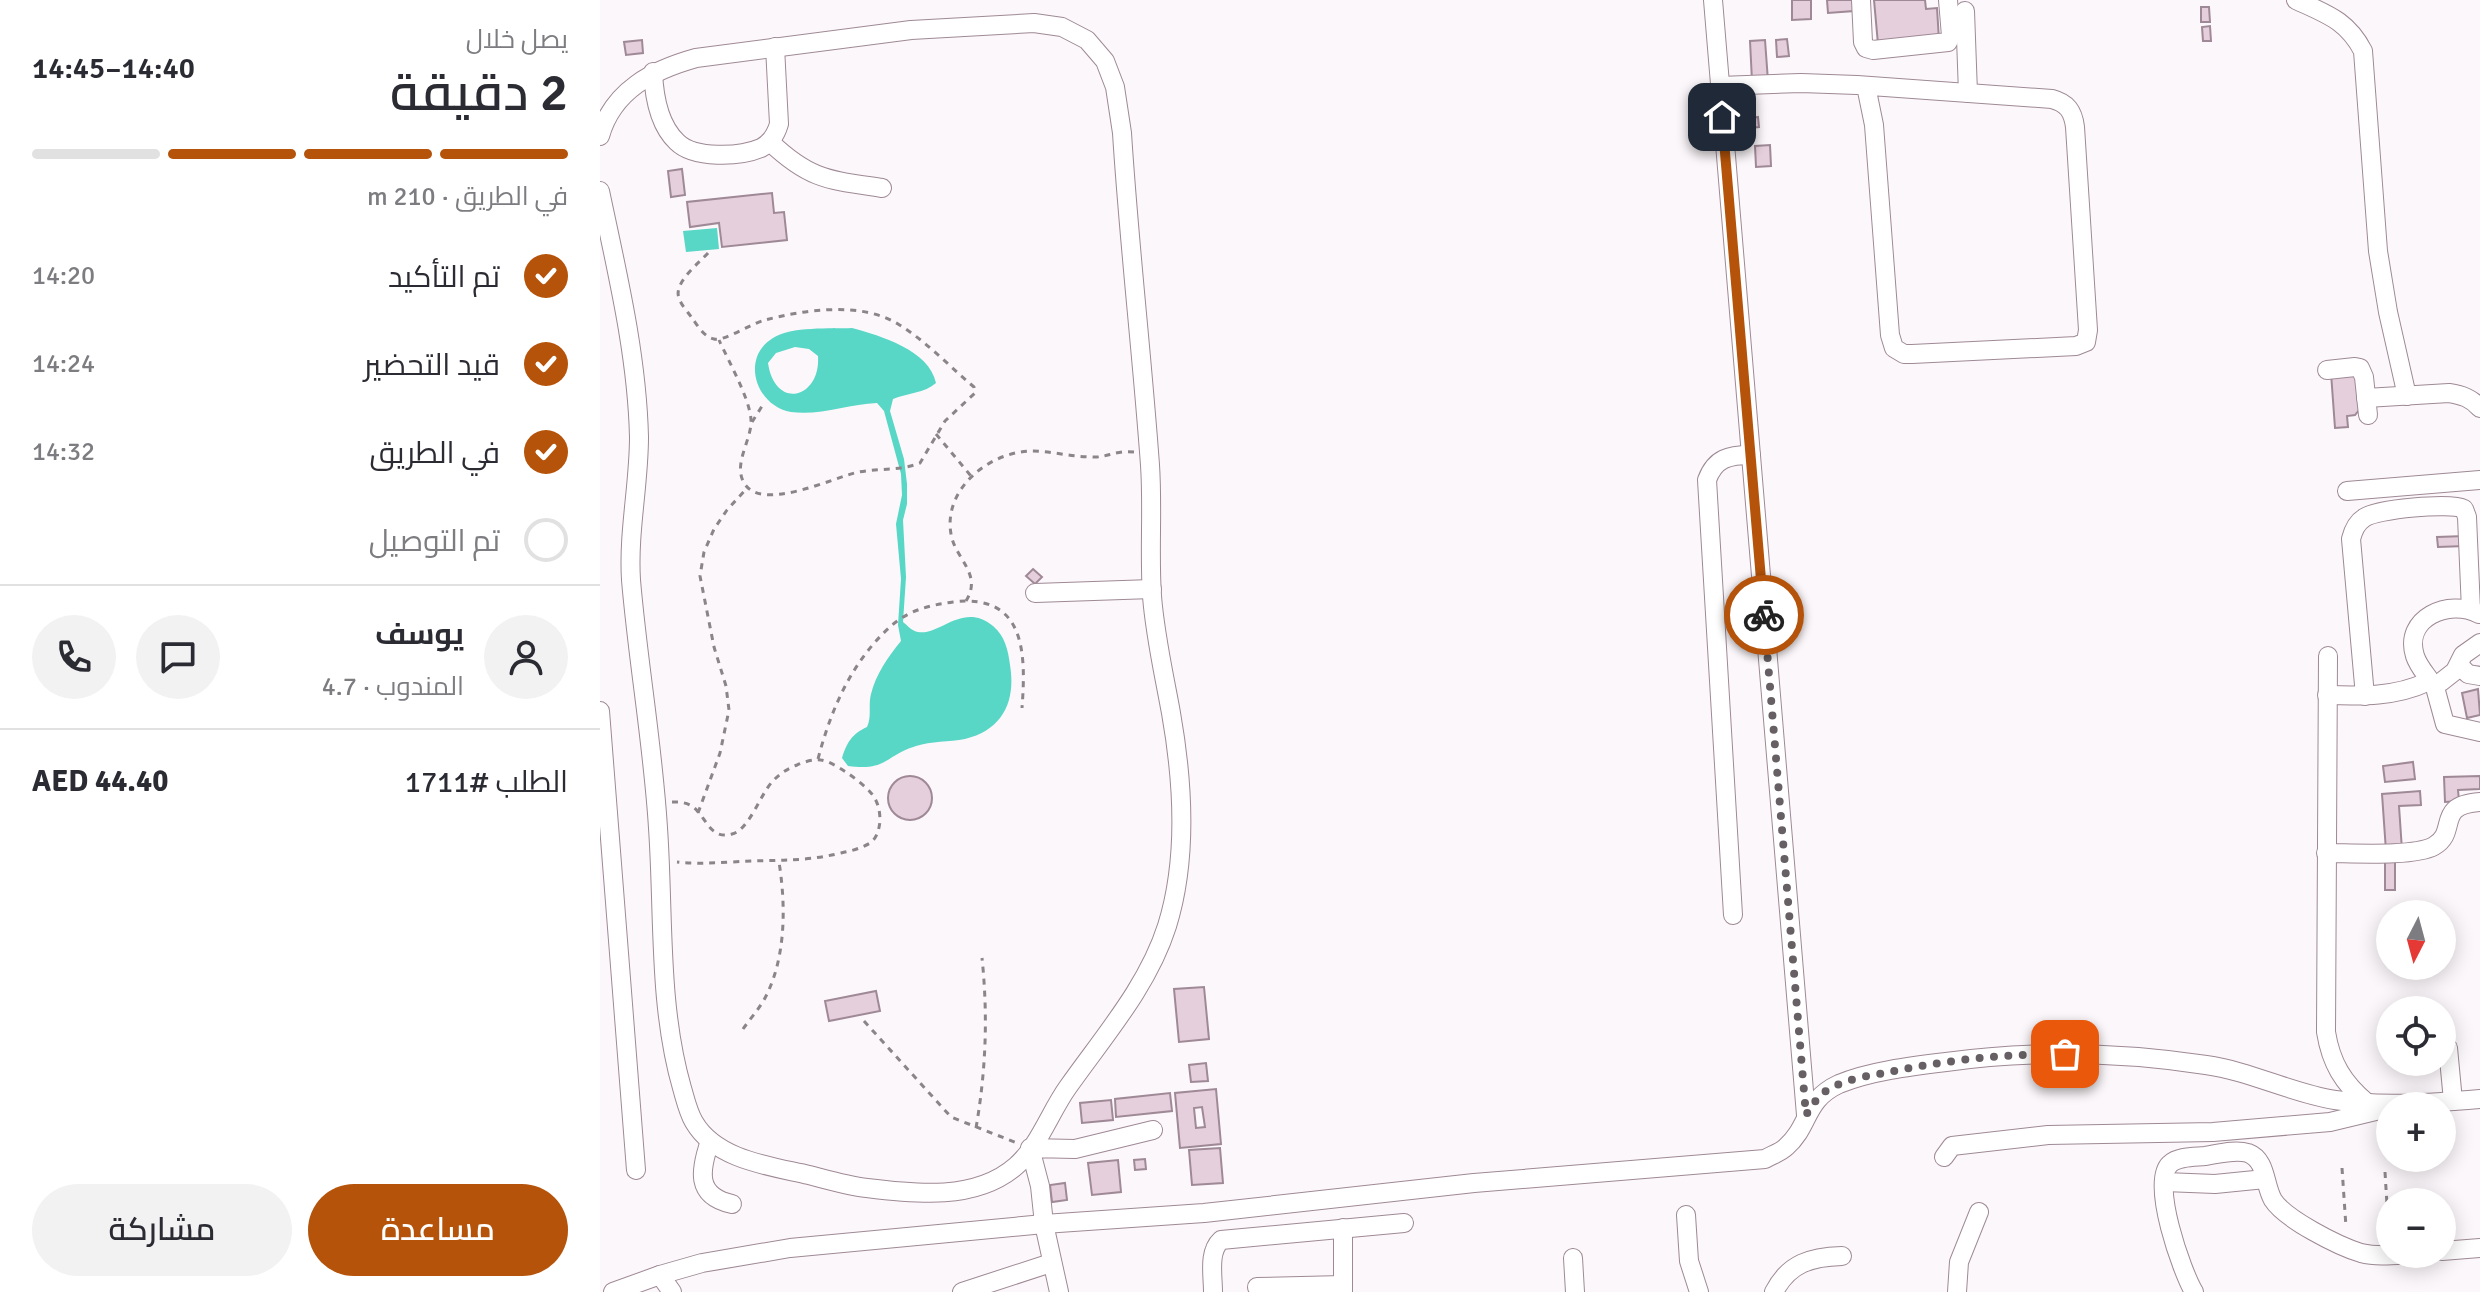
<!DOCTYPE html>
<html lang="ar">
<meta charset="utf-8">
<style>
body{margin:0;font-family:Signika,Cairo,sans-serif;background:#f2f2f3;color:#2b2b33;direction:rtl;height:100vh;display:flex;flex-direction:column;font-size:30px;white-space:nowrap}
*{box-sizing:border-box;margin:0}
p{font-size:26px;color:#7c7c81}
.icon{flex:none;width:44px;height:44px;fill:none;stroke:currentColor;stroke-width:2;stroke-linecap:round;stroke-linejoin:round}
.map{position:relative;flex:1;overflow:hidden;direction:ltr}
.drawer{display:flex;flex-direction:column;background:#fff;width:600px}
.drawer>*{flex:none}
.needle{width:52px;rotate:186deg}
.tools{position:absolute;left:1776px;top:900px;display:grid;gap:16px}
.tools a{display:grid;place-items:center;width:80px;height:80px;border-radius:50%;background:#fff;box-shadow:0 4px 20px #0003;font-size:40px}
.pin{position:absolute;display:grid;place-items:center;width:68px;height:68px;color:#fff;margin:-34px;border-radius:16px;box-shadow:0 4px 12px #0006}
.courier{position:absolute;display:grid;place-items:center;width:80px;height:80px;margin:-40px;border:6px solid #b45309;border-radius:50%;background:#fff;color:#222;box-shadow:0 2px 10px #0007}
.overview em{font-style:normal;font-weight:600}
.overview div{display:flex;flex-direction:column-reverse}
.overview{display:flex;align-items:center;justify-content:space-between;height:136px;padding:0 32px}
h1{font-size:52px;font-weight:600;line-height:60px}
.bar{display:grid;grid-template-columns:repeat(4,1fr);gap:12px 8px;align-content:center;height:96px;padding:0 32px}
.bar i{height:10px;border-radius:6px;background:#e1e1e2}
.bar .selected{background:#b45309}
.bar p{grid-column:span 4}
.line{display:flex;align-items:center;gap:20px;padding:0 32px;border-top:2px solid #e1e1e2}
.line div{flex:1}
.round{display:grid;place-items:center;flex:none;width:84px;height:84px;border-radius:42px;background:#f2f2f3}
ol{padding:0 32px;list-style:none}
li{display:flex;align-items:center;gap:24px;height:88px}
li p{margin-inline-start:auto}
li .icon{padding:8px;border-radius:50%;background:#b45309;color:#fff;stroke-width:4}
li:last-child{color:#7c7c81}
li i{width:44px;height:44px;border:4px solid #e1e1e2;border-radius:50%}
.action{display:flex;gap:16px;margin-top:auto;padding:16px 32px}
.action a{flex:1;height:92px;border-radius:48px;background:#b45309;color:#fff;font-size:32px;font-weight:600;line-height:92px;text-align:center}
.action a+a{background:#f2f2f3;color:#2b2b33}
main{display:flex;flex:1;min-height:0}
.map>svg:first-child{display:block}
</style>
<main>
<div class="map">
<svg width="1880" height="1292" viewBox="0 0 1880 1292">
<rect width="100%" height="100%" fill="#fcf7fa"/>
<!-- water -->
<g fill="#58d6c6" fill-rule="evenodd">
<path d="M117,228L119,249L86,252L83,231Z"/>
<path d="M252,328C281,336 329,350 336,383C325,393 307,393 293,399L290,411L304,459L307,484V504L303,520L306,577L303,622C308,626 312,631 318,632C340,636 363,601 393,626C405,636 408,650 410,665C416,701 403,730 365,739C349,742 331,741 316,746C284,756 288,771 248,766L242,758C247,742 252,734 267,727C272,716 268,706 271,694C276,674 288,657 301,641L298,625L301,579L296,524L302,495L301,474L284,411L277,403C248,404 220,416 191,412C156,406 140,358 173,338C191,326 231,329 252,328ZM195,347L209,349L218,356C221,398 175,411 168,363L176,353Z"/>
</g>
<!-- building -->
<g fill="#e6cfdc" stroke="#9f8996" stroke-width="2" fill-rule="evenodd">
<path d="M1192,0H1211V19L1192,20Z"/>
<path d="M1227,0H1253L1254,11L1228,13Z"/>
<path d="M1274,0H1325L1326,9L1337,8L1339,40L1278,44Z"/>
<path d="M1601,7H1609L1610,22H1601Z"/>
<path d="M1610,26L1611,41H1603L1602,27Z"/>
<path d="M1187,39L1189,56L1177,57L1176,40Z"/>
<path d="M42,40L43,53L26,55L24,42Z"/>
<path d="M1165,40L1168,81H1152L1150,41Z"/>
<path d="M1158,117L1159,127L1149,128L1147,119Z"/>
<path d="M1170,145L1171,166L1156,167L1155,146Z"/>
<path d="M82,169L85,195L71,197L68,171Z"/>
<path d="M172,193L174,213L184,212L187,240L122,247L119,223L90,227L87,202Z"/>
<path d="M1755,372L1759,410L1755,415L1747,416L1748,427L1735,428L1731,373Z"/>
<path d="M1865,536V546L1838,547L1837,537Z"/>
<path d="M433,569L442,577L435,584L426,576Z"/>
<path d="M1878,689L1880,715L1867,718L1862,693Z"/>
<path d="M1813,762L1815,779L1785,782L1783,766Z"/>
<path d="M1880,776V789L1858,790L1859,801L1845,802L1844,777Z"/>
<circle cx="310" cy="798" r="22"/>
<path d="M1820,791L1821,805L1799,806L1802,850L1786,851L1782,794Z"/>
<path d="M1795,858V890H1785V859Z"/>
<path d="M1821,911V914H1790V912Z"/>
<path d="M604,987L609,1039L579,1042L574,989Z"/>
<path d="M276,991L280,1011L229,1021L225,1001Z"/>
<path d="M606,1063L608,1081L591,1082L589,1065Z"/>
<path d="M616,1089L621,1144L580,1148L575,1093ZM602,1107L605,1127L596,1128L594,1108Z"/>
<path d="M570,1093L572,1111L516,1117L515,1099Z"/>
<path d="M511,1100L513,1120L482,1123L480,1103Z"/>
<path d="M620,1148L623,1183L592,1185L589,1150Z"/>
<path d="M545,1159L546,1169L535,1170L534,1160Z"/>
<path d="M518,1160L521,1192L492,1195L488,1163Z"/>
<path d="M465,1183L467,1200L452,1202L450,1185Z"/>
</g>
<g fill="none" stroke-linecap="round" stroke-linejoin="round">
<defs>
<g id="minor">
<path d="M1113,0L1206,1115"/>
<path d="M1261,0L1263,42L1266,48L1273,50L1348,42L1351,36L1348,0"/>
<path d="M1696,0C1726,14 1747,20 1763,51L1778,251L1788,312L1807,396"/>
<path d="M1365,11L1368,93"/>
<path d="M53,72C54,96 59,125 77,142C94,159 140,157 161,148C171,143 176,134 179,124L175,47"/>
<path d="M1120,86L1201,83L1257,85L1452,99C1467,103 1473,111 1475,127L1488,330L1486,342L1476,346L1312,354H1304L1294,348L1290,335L1274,125L1266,86"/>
<path d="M0,136C13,90 53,70 96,58L311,30L434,23L462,27L487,40L505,61L515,87L522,133C529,244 542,354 550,465C553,509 549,553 552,596C555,636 564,674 571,713C583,781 588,859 567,926C548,986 504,1036 468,1087C450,1112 439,1146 416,1166C376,1201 315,1194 267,1188C248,1186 228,1180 209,1175C170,1166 116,1160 94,1122C88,1112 85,1098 82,1088C58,1005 64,914 58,828C53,745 38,663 31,580C28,532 39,485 39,437C37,354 17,272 0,191"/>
<path d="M170,142C210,180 229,180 282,188"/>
<path d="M1727,370L1755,367L1760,368L1764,377L1768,415"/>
<path d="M1766,398L1849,393C1862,395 1871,398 1880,408"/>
<path d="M1747,491L1880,480"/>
<path d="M435,593L552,589"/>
<path d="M1728,656L1726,1032C1731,1063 1743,1083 1767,1103"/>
<path d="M1859,665L1868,674L1880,676"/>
<path d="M1829,679C1824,672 1818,665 1815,656C1803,618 1849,598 1879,614"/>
<path d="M1841,682L1855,671L1863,655L1880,643"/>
<path d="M1836,691L1845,724L1880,732"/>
<path d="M1727,695C1762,696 1795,697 1827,682"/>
<path d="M1765,696L1751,539C1753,531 1756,523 1764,518C1776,509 1851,502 1864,509L1867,517L1871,610"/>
<path d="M0,711L36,1170"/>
<path d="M1726,853C1752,853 1814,857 1834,846C1859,832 1834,805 1880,802"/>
<path d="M1133,915L1107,480C1115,458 1129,455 1151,455"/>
<path d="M1848,1048L1853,1101"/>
<path d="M110,1141C100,1170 95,1196 132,1204"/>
<path d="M1344,1157L1352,1146L1448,1135L1613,1132L1730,1122L1784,1109"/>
<path d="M1565,1182L1615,1184L1665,1179"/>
<path d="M1086,1215L1089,1261L1099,1292"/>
<path d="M1842,1251L1880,1248"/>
<path d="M973,1258L975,1292"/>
<path d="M60,1275L72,1292"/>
<path d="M657,1287L743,1285"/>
<path d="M13,1292L60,1275L102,1263L190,1248L444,1224L604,1213L874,1183L1165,1159C1172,1155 1181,1152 1186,1147C1210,1126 1204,1100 1239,1084C1270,1071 1313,1066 1346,1062C1433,1050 1520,1052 1606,1065C1650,1071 1691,1093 1735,1100C1782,1107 1832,1103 1880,1099"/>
<path d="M362,1292L451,1263"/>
<path d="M459,1292L444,1224L440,1186L430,1148L475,1149L553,1130"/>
<path d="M613,1292C613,1275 608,1252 621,1240L804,1223"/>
<path d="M743,1292V1228"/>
<path d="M1174,1292C1189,1263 1211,1257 1242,1256"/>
<path d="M1357,1292L1359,1262L1379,1212"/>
<path d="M1594,1292C1582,1272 1550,1182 1570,1164C1578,1156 1595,1157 1605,1156C1618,1154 1635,1149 1648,1153C1667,1160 1664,1185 1673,1200C1685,1219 1738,1246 1761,1253C1777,1257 1794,1255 1810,1254"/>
</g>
</defs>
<!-- minor casing -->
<use href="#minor" stroke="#9e8995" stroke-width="20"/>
<!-- path -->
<g stroke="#8b8488" stroke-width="3" stroke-dasharray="6 6" stroke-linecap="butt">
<path d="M108,253C99,263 73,283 79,298C81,305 88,312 92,318C98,326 104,337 114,339C123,342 152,323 165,320C204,310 261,301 298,324C326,341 349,366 374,387L375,393L345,421L320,463C300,471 280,468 259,472C236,476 159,515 143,481C134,462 152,439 151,420C150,399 128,360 119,340"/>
<path d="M152,422L164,403"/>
<path d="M336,434L371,476"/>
<path d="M366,601C383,574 355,559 351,534C343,489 389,452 431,451C451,451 471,457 492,457C507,458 515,450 534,452"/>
<path d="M218,759C231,709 252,661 291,626C309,610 330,605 353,602C426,593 426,654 422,708"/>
<path d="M72,802C78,802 84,802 90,805C106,813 108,841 132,834C149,830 160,795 172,782C179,774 187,769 197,765C204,762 213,759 221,760C233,761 263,783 271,793C278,801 280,811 280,821C279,830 277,838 270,843C262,848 251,851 241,853C200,863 172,859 132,862C113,863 96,864 77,862"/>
<path d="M98,813L120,753L129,710L126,686L114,647L100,576L104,552L114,529L127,510L148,487"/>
<path d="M264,1021L351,1117L417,1143"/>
<path d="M143,1029C150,1019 159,1009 165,998C186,958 186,906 179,862"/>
<path d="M376,1128C386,1070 388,1016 382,958"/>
<path d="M1742,1168L1746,1227"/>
<path d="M1785,1172L1789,1238"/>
</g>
<!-- minor -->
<use href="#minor" stroke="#fff" stroke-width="18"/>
</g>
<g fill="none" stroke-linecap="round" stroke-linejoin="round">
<!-- done -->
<path stroke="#665f63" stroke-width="8" stroke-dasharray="0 14.4" d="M1164,615L1206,1115C1213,1104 1219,1094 1231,1088C1247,1079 1267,1076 1285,1073C1344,1060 1404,1054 1465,1054"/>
<!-- route -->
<path stroke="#b45309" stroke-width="10" d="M1122,117L1164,615"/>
</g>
</svg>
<div class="tools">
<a><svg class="needle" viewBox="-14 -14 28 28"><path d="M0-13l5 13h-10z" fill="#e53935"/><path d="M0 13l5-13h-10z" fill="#7c7c81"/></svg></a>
<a><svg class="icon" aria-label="locate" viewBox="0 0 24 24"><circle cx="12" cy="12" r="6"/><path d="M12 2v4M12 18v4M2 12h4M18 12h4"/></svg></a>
<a>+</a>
<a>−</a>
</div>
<div class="pin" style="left:1465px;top:1054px;background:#ea580c"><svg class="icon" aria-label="bag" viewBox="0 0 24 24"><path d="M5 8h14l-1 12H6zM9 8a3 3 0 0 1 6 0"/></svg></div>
<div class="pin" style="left:1122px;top:117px;background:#1f2937"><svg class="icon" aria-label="home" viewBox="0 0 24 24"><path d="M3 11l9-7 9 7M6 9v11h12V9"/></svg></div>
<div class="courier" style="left:1164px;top:615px"><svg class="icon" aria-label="bike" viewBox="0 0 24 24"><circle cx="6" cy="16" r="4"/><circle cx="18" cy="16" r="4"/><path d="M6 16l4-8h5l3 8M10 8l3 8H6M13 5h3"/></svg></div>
</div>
<section class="drawer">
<div class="overview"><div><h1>2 دقيقة</h1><p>يصل خلال</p></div><em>14:40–14:45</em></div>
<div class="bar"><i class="selected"></i><i class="selected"></i><i class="selected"></i><i></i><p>في الطريق · 210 m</p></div>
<ol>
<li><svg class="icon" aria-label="check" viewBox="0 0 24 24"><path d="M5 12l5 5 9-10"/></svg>تم التأكيد<p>14:20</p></li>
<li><svg class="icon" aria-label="check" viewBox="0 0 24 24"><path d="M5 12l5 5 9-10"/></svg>قيد التحضير<p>14:24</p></li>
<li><svg class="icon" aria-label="check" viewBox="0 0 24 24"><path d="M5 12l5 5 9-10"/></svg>في الطريق<p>14:32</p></li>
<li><i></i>تم التوصيل</li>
</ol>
<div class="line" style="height:144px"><a class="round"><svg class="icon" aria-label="person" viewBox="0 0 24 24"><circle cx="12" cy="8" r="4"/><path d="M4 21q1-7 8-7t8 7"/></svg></a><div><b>يوسف</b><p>المندوب · 4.7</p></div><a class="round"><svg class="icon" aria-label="chat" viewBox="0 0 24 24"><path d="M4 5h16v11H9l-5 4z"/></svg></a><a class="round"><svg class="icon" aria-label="phone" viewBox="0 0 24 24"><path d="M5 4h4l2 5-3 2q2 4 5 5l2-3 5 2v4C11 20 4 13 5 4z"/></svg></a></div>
<div class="line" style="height:104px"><div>الطلب #1711</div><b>AED 44.40</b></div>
<div class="action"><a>مساعدة</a><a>مشاركة</a></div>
</section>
</main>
